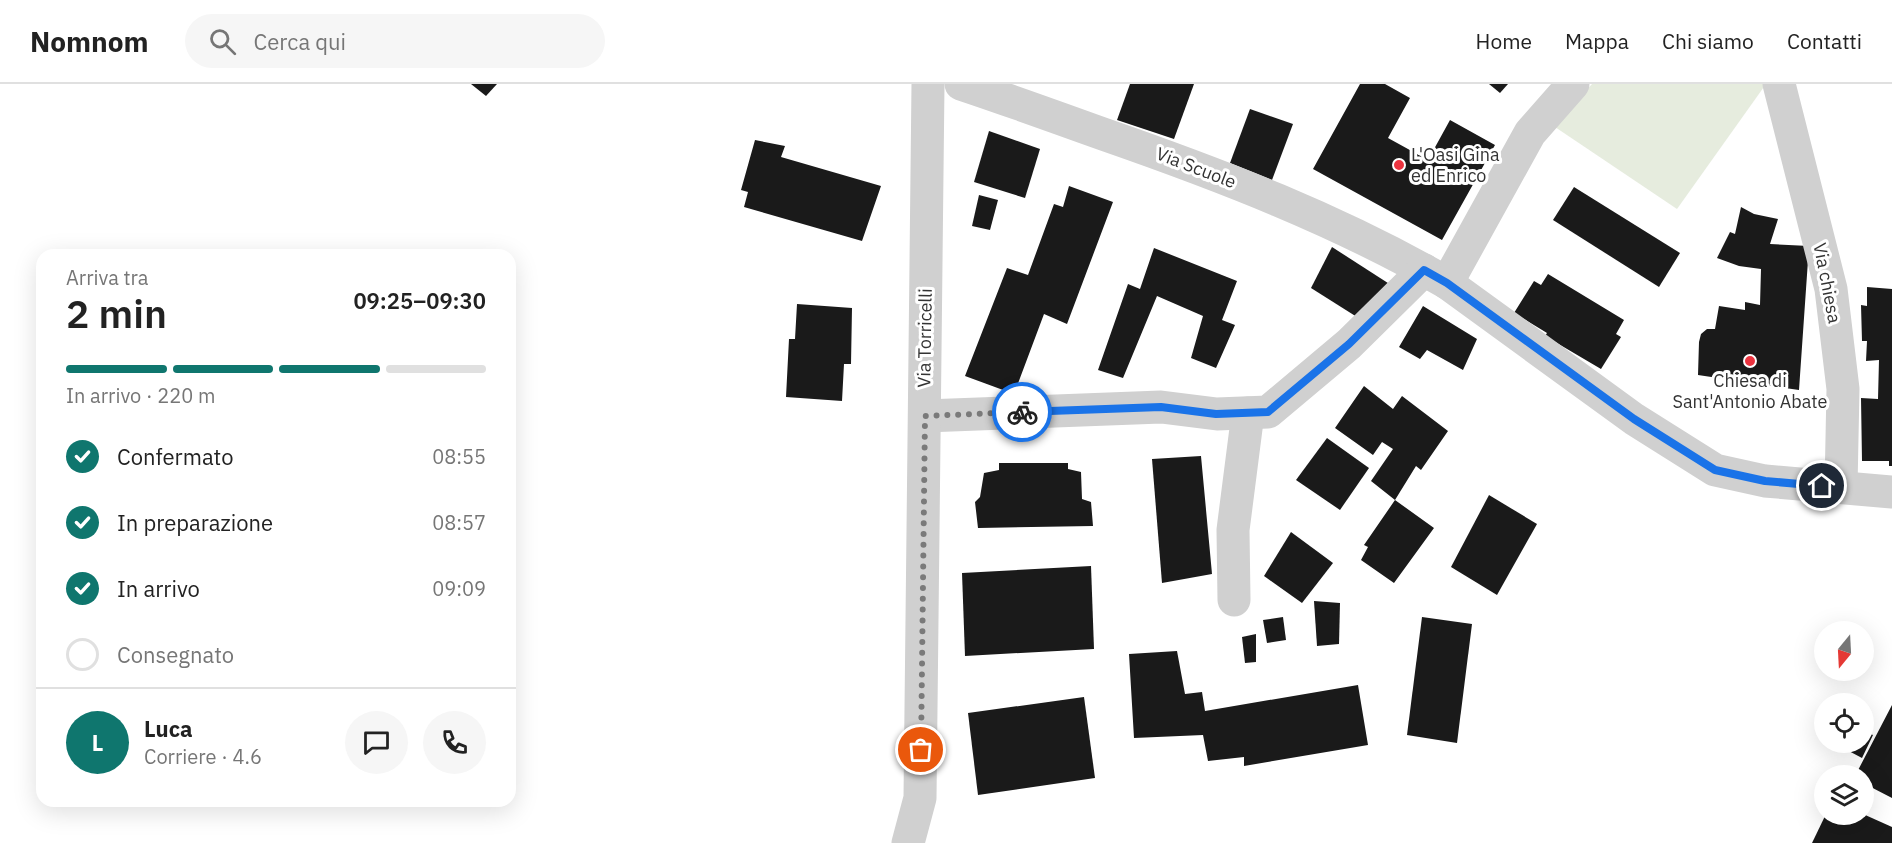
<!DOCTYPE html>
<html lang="it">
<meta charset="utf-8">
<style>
body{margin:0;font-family:"IBM Plex Sans",sans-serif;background:#f6f6f6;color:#222;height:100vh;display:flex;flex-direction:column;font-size:22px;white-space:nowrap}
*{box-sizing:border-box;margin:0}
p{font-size:20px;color:#767676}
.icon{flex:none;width:33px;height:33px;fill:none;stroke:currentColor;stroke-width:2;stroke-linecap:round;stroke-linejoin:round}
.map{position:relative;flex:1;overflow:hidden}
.drawer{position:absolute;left:36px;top:165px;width:480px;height:558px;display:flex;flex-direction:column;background:#fff;border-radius:18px;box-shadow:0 6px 24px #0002}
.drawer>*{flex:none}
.needle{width:39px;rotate:198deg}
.fabs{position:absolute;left:1814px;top:537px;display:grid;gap:12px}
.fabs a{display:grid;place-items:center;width:60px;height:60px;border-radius:50%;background:#fff;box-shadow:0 6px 24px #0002;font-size:30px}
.pin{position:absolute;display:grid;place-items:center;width:51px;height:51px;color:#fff;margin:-26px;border:3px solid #fff;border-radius:50%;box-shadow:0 2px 6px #0007}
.courier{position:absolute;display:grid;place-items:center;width:60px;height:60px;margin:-30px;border:4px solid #1a73e8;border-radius:50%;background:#fff;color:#222;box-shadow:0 2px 8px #0007}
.summary em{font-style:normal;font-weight:600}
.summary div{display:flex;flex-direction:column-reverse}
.summary{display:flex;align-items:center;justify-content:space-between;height:102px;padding:0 30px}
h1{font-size:39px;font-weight:600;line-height:45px}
.bar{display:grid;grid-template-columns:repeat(4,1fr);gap:9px 6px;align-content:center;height:72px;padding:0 30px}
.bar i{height:8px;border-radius:4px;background:#e0e0e0}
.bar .active{background:#0f766e}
.bar p{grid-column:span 4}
.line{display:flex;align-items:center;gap:15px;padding:0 30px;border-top:2px solid #e0e0e0}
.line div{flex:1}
.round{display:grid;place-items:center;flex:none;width:63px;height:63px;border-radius:32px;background:#f6f6f6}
ol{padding:0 30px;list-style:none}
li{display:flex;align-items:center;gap:18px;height:66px}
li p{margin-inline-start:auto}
li .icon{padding:6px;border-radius:50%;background:#0f766e;color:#fff;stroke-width:4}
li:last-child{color:#767676}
li i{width:33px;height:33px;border:3px solid #e0e0e0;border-radius:50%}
header{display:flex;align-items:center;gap:36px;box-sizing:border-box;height:84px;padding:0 30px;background:#fff;border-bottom:2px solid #e0e0e0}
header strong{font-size:28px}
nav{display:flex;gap:33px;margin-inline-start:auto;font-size:21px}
.search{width:420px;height:54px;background:#f6f6f6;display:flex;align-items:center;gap:15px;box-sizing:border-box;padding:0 21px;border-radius:33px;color:#767676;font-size:22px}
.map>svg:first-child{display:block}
</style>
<header>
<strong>Nomnom</strong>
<div class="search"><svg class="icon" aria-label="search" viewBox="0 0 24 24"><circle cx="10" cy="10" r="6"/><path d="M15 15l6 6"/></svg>Cerca qui</div>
<nav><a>Home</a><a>Mappa</a><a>Chi siamo</a><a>Contatti</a></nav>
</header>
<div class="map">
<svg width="1892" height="759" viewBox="0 0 1892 759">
<rect width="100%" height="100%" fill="#fff"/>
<!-- green -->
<path fill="#e6ecde" d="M1592,0H1766L1677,125L1555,43Z"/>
<!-- building -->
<g fill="#1a1a1a">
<path d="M471,0H497L486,12Z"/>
<path d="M1130,0H1194L1174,55L1117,36Z"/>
<path d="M1360,0H1385L1410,14L1388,54L1428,76L1450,36L1495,61L1442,156L1313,85Z"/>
<path d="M1489,0H1508L1500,9Z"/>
<path d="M1250,25L1293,40L1272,96L1230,79Z"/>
<path d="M989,47L1040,65L1025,114L974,98Z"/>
<path d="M755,56L785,62L781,73L881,102L862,157L744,123L748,108L741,106Z"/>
<path d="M1069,102L1113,118L1067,240L1044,230L1014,310L965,292L1007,184L1028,191L1054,120L1063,123Z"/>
<path d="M1574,103L1680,169L1659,203L1553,136Z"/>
<path d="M979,111L998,116L990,146L972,142Z"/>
<path d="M1741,123L1754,130L1778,135L1770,160L1809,162L1799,306L1698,291L1699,258L1701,250L1707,245H1715L1719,222L1745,226V218L1760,221L1761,185L1739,182L1717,174L1730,148L1735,150Z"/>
<path d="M1332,163L1391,201L1368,240L1311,204Z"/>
<path d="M1154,164L1237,197L1222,236L1235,241L1216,284L1191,274L1203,232L1157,212L1123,294L1098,286L1128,200L1140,205Z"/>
<path d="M1548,190L1624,236L1616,250L1621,253L1601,285L1545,252L1547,249L1514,229L1534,197L1541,201Z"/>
<path d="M1867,203L1892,205V382H1889V377H1862L1861,314L1878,315L1879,276L1866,277L1867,257H1862L1861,221L1867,222Z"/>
<path d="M797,220L852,224L851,280H844L842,317L786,313L789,255H795Z"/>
<path d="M1423,222L1477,255L1463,286L1427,266L1420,275L1399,263Z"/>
<path d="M1364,302L1393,325L1402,312L1448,347L1421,386L1416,382L1395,416L1371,397L1393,365L1382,358L1373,371L1335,344Z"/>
<path d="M1327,354L1369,384L1340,426L1296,396Z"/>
<path d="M1201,372L1212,490L1162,499L1152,375Z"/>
<path d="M999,379H1068V385L1081,388L1082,415L1091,418L1093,442L978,444L975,418L980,413L984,389L999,386Z"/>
<path d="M1489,411L1537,440L1497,511L1451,483Z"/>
<path d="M1395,416L1434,444L1394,499L1361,476L1368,463L1364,461Z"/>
<path d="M1291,448L1333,479L1302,519L1264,492Z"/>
<path d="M1091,482L1094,565L965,572L962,489Z"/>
<path d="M1314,517L1340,519L1339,560L1317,562Z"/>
<path d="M1283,533L1286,556L1267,559L1263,536Z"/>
<path d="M1422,533L1472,540L1457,659L1407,651Z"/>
<path d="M1256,550V578L1245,579L1242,553Z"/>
<path d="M1177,567L1185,610L1202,608L1205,627L1358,601L1368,661L1244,682V673L1208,677L1203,651L1134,654L1129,570Z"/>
<path d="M1084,613L1095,694L978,711L968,629Z"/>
<path d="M1892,621V714L1863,699V692H1855Z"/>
<path d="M1863,646L1873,651L1862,674L1845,665L1848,658H1863Z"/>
<path d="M1826,730H1863L1892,743V759H1812Z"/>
</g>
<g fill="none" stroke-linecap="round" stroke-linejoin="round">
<!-- minor -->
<g stroke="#d0d0d0" stroke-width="33">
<path d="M961,0C1009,16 1056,33 1103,50C1221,91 1338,136 1447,199L1634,335L1715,386L1765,397L1892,408"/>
<path d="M1779,0L1831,205L1843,305L1841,403"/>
<path d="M1447,199L1530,49L1573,0"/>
<path d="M925,332L1161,323L1217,330L1268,328L1349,260L1424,186"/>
<path d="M1234,516L1233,446L1248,329"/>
<path d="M908,759L920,714L928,0"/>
</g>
</g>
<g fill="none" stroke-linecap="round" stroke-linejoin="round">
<!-- done -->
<path stroke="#7a7a7a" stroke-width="6" stroke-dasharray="0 10.8" d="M921,666L925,332L1022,328"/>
<!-- route -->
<path stroke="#1a73e8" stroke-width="8" d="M1022,328L1161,323L1216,330L1268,328L1349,260L1424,186L1447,199L1634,335L1715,386L1765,397L1822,402"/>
</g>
<!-- markers -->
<g fill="#ec333f" stroke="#fff" stroke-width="2">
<circle cx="1399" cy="81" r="6"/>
<circle cx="1750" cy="277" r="6"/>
</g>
<g text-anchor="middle" stroke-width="6" stroke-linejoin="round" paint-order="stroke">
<!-- poi labels -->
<g font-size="18" fill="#333" stroke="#fff" text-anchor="start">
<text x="1411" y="77">L'Oasi Gina<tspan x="1411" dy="21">ed Enrico</tspan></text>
<text x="1750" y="303" text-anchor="middle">Chiesa di<tspan x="1750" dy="21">Sant'Antonio Abate</tspan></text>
</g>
<!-- street labels -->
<g font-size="18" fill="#333" stroke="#fff">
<text transform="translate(1196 84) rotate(21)" y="6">Via Scuole</text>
<text transform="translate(1827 199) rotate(79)" y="6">Via chiesa</text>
<text transform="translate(925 254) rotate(-89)" y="6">Via Torricelli</text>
</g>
</g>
</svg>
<div class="fabs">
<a><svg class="needle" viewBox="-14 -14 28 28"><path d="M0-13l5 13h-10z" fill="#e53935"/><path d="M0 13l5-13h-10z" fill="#767676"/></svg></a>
<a><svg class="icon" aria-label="locate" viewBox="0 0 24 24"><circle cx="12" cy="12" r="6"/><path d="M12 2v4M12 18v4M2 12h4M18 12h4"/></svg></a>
<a><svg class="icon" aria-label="layers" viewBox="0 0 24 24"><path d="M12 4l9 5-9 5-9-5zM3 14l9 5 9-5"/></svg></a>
</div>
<div class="pin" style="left:921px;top:666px;background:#ea580c"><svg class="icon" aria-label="bag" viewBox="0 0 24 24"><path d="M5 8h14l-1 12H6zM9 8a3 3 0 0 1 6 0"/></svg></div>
<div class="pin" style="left:1822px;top:402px;background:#1f2937"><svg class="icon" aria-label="home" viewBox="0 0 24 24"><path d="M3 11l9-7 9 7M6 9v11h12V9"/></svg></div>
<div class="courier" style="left:1022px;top:328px"><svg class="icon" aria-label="bike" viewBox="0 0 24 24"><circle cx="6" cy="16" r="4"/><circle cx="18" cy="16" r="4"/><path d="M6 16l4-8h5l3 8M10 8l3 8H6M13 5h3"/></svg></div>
<section class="drawer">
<div class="summary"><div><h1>2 min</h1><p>Arriva tra</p></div><em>09:25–09:30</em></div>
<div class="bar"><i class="active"></i><i class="active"></i><i class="active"></i><i></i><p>In arrivo · 220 m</p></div>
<ol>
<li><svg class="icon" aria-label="check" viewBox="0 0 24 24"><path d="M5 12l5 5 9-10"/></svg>Confermato<p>08:55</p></li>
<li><svg class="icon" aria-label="check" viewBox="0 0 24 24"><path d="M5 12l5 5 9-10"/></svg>In preparazione<p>08:57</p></li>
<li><svg class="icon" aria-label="check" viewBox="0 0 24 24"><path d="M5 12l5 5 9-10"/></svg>In arrivo<p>09:09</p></li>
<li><i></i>Consegnato</li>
</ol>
<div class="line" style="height:108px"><b class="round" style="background:#0f766e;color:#fff">L</b><div><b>Luca</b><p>Corriere · 4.6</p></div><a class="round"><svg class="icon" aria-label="chat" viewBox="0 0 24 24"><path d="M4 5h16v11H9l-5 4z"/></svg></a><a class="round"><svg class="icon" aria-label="phone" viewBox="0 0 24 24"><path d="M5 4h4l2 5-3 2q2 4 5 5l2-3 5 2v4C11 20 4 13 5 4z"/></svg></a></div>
</section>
</div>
